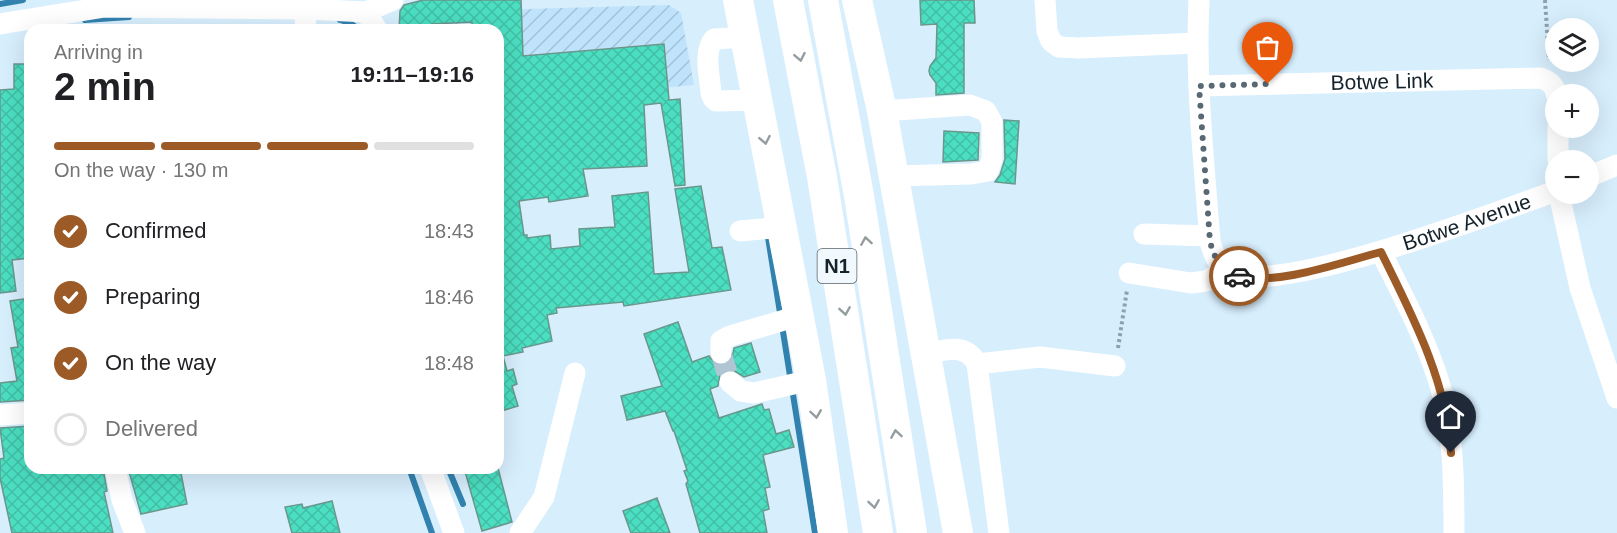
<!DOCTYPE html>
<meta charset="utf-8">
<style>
body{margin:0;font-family:Helvetica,sans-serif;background:#f2f2f2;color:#202124;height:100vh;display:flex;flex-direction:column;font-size:22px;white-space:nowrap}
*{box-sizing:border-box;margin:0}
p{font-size:20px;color:#757577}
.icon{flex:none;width:33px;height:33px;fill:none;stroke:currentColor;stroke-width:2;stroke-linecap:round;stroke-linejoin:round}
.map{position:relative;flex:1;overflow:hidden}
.panel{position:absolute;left:24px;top:24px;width:480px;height:450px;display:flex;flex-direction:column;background:#fff;border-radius:18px;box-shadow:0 6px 24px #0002}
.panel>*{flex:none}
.buttons{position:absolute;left:1545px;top:18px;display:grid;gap:12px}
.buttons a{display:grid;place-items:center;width:54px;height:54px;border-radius:50%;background:#fff;box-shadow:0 6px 24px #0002;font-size:30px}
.pin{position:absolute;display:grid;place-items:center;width:51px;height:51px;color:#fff;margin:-62px -26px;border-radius:50% 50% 50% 0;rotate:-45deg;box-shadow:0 0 6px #0007}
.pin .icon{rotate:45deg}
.courier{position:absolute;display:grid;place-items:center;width:60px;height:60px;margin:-30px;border:4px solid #9c5b26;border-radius:50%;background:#fff;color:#222;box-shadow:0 2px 8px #0007}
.headline em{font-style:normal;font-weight:700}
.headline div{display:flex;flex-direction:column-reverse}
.headline{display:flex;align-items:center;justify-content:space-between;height:102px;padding:0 30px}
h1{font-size:39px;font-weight:700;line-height:45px}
.bar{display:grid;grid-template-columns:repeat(4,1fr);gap:9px 6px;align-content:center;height:72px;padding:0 30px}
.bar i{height:8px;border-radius:4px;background:#e0e0e0}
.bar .selected{background:#9c5b26}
.bar p{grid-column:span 4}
ol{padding:0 30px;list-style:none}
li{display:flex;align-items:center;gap:18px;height:66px}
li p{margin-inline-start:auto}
li .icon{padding:6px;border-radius:50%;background:#9c5b26;color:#fff;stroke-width:4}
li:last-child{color:#757577}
li i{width:33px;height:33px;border:3px solid #e0e0e0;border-radius:50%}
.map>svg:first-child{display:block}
</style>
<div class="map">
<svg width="1617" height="533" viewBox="0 0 1617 533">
<defs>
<pattern id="industrial-furrows" width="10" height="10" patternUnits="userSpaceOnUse" patternTransform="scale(1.5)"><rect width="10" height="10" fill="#bfe3fb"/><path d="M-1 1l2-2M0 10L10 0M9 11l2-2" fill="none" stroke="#a3c2d7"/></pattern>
<pattern id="building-cross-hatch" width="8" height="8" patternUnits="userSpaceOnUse" patternTransform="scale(1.5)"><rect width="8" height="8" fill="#4bdec1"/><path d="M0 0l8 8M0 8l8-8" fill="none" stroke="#41bea6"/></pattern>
</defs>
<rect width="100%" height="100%" fill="#d7eefd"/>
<!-- industrial -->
<path fill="url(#industrial-furrows)" d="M669,5L681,13L694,85L498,102V30H414L424,12Z"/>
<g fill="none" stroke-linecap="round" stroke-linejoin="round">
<!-- stream -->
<g stroke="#3182ae" stroke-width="6">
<path d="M0,4L23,0"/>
<path d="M85,20L129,17"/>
<path d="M340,20L350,23L360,30"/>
<path d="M395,30V28"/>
<path d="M767,231L815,533"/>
<path d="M409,468L432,533"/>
<path d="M448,468L463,504"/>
</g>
</g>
<!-- building -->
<g fill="url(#building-cross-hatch)" stroke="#6a978c" stroke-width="1.5">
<path d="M423,0H521L523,56L664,44L669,100L680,99L685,185L675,186L661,103L644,105L647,166L583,169L588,196L549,202L548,197L519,201L524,235H527V238L550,235L551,249L580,246L579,229L615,227L612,196L648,192L654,274L689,272L675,189L701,186L712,248L722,247L731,290L624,306L623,302L556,308L557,313L547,315L552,341L522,348L523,352L503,356L507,371L513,369L517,384L512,386L518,406L498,412V354H500L498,343V30H473L472,22L432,24L429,30H399L400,11L404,5Z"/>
<path d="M920,0H974L975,23H964V93L936,95V83L930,75L929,71L930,66L936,58L937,24L921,25Z"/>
<path d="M14,64H29L30,142H25L30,199L27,201L28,212H26L30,258L12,260L16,291L0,293V90L14,89Z"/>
<path d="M1004,120L1019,121L1015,184L995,182L1000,175L1005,159Z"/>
<path d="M944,131L979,133L978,160L943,162Z"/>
<path d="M30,298V400L0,402V383L17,381L11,348L18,347L10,301Z"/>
<path d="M678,322L692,362L709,356L715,364H727L732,359L734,348L751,343L760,372L744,377L733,370H726L720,374L718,386L710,389L719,418L762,404L764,410L769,409L776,434L789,430L794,447L763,455L770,487L765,488L769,509L763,511L767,533H700L686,484L688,481L684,471L687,470L674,431H673L665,411L627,420L621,396L662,386L644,334Z"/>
<path d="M30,426V468H103L107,491L104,492L113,533H12L0,478V459L4,458L0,428Z"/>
<path d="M128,468H180L187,504L141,514Z"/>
<path d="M464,468H498L512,522L482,531Z"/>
<path d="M657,498L670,533H631L623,511Z"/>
<path d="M332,501L340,533H292L285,507L302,504L303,508Z"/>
</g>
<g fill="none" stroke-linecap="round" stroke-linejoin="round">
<!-- minor-tunnel -->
<path stroke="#b0c5d3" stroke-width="21" stroke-dasharray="21 10" stroke-linecap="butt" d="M721,353L730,382"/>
<!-- path -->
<g stroke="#8da1ae" stroke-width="4" stroke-dasharray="3 3" stroke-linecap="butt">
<path d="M1545,0L1549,60"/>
<path d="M1118,348L1127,290"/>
</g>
<!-- minor -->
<g stroke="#fff" stroke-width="21">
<path d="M1045,0L1047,31L1051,41L1059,47L1079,48L1197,43"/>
<path id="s1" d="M1199,0C1195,81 1204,161 1210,242C1213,251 1217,264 1225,270C1267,302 1501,210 1556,191"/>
<path d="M366,12L377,30"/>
<path d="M0,24L105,7L306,9L366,12L393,0"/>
<path d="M305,30L306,9"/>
<path d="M746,37L714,39C703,51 710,78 711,93L713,98L716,101L758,100"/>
<path id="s2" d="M1199,86L1541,78C1549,81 1555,85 1556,94"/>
<path d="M882,111L970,105L986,111L992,122V159L988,171L971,174L893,176"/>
<path d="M1558,160V128"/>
<path d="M1588,177L1617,165"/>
<path d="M1559,194L1580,288L1617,398"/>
<path d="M740,231L782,227"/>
<path d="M1144,234L1210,236"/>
<path d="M1381,252C1402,294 1425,337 1439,382C1454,431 1454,483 1454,533"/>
<path d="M1129,273L1191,283L1206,281L1224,270"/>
<path d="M721,353V341L730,336L798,316"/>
<path d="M925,354C945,350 966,342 977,364L999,533"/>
<path d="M977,364L1040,357L1115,366"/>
<path d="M730,382L741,391L754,393L811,380"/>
<path d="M0,415L30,413"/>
<path d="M115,468L122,500L135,533"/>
<path d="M430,468L454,533"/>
<path d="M520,533L544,497L575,373"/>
</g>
<!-- highway -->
<g stroke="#fff" stroke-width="30">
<path d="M738,0L811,380L833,533"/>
<path d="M788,0L822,177L878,533"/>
<path d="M823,0L859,196L912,533"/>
<path d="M857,0L882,111L958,533"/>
</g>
</g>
<!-- one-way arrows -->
<defs><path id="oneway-chevron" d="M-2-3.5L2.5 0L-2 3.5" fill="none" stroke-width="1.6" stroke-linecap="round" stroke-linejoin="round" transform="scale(1.5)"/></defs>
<g stroke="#959ca0">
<use href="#oneway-chevron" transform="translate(800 57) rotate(79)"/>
<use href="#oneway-chevron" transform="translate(765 140) rotate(79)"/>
<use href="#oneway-chevron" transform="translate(866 241) rotate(-99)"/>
<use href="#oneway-chevron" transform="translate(845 311) rotate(81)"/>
<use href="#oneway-chevron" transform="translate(816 414) rotate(82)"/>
<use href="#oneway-chevron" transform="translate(896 434) rotate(-99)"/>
<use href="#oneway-chevron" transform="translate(874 504) rotate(81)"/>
</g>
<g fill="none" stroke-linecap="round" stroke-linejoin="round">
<!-- done -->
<path stroke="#586974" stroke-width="6" stroke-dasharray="0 10.8" d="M1239,276C1220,268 1216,262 1210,242L1199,86L1268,84"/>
<!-- route -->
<path stroke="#9c5b26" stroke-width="8" d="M1239,276C1277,286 1342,262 1381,252C1412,315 1447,381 1451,453"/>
</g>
<g text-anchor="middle" stroke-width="4.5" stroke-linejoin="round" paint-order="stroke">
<!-- shield labels -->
<rect fill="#f1f9fe" stroke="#56626a" stroke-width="1.5" x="817.5" y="249" width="39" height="34" rx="4.5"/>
<g font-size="20" font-weight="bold" fill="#14222b">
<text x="837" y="273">N1</text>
</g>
<!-- street labels -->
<g font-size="21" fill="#14222b" stroke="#f1f9fe">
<text dy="7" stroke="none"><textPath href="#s2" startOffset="183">Botwe Link</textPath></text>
<text dy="7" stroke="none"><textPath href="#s1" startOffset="525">Botwe Avenue</textPath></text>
</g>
</g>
</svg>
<div class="buttons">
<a><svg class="icon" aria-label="layers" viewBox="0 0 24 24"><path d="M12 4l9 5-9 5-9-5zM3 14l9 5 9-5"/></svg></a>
<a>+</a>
<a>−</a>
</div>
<div class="pin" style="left:1268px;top:84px;background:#ea580c"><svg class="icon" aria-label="bag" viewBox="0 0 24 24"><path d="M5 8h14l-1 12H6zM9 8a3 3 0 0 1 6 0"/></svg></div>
<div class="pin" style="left:1451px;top:453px;background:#1f2937"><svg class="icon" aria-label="home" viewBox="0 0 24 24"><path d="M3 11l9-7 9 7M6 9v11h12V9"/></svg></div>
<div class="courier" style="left:1239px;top:276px"><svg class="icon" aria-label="car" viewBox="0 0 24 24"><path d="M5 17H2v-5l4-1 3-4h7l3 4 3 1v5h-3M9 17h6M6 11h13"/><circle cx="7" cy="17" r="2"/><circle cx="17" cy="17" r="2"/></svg></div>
<section class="panel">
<div class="headline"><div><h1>2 min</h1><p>Arriving in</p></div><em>19:11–19:16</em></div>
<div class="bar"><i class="selected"></i><i class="selected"></i><i class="selected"></i><i></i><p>On the way · 130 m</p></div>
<ol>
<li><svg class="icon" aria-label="check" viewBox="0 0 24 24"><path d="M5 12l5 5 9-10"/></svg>Confirmed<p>18:43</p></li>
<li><svg class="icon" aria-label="check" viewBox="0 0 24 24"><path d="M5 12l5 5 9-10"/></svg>Preparing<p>18:46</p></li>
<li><svg class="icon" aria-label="check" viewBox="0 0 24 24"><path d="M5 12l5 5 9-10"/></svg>On the way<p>18:48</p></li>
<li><i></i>Delivered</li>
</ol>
</section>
</div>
